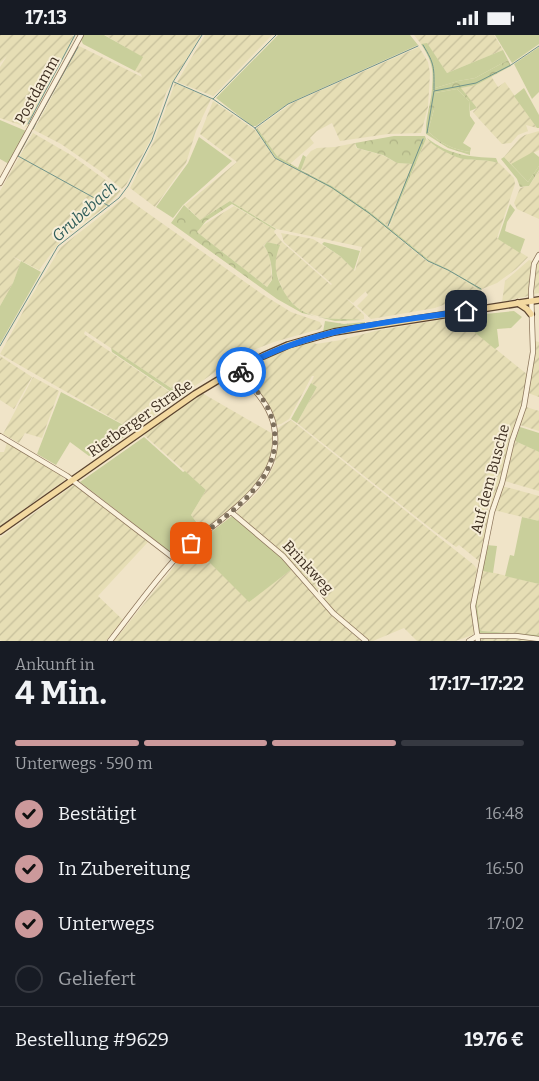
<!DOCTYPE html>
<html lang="de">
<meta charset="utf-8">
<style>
body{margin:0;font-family:Bitter,serif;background:#242831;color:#f1f3f6;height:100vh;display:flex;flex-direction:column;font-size:19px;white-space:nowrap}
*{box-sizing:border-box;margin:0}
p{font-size:16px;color:#9ea1a6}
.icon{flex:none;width:28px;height:28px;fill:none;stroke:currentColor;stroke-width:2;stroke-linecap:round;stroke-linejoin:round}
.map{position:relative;height:606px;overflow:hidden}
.side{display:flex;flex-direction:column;background:#171b24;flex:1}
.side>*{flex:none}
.pin{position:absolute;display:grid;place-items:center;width:42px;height:42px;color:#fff;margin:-21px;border-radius:10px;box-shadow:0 2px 8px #0006}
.courier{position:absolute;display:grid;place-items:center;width:50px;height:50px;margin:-25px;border:4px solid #1a73e8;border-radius:50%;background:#fff;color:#222;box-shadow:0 1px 6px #0007}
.head em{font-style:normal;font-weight:700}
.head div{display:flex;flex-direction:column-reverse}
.head{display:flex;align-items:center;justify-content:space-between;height:85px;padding:0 15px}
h1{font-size:32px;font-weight:700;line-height:38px}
.bar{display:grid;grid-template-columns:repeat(4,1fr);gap:8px 5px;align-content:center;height:60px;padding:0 15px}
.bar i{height:6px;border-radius:4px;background:#363941}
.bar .selected{background:#cc999b}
.bar p{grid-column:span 4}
.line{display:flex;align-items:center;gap:12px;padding:0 15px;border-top:1px solid #363941}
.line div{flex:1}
ol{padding:0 15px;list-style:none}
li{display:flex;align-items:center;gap:15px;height:55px}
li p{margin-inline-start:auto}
li .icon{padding:5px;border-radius:50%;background:#cc999b;color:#111;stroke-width:4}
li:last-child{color:#9ea1a6}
li i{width:28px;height:28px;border:2px solid #363941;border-radius:50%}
.status{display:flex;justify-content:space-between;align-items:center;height:35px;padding:0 25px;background:#171b24;direction:ltr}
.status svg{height:14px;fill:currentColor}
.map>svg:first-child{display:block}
</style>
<div class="status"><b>17:13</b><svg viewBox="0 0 49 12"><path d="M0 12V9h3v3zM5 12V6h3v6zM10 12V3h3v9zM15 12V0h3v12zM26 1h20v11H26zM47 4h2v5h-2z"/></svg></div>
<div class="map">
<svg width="539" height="606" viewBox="0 0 539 606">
<defs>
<pattern id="farmland-furrows" width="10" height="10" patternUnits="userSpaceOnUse" patternTransform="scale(1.25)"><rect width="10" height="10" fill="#e6deb5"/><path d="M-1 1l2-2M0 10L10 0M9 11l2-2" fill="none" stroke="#c6bf9b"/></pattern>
<pattern id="forest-crowns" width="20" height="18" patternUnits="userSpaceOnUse" patternTransform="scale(1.25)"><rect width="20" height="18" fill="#c9cf9b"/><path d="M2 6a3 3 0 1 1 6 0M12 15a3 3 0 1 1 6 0" fill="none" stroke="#aeb285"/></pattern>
</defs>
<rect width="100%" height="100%" fill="#f0e4c8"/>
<!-- farmland -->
<g fill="url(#farmland-furrows)">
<path d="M0,0H71L75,2L26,92L0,83V32L7,21L0,28Z"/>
<path d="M105,0H201L166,58L151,104L126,150L122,154L103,138L61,109L34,95L79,11L142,42L141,39L135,36L142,22Z"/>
<path d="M205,0H272L213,61L177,47Z"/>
<path d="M414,0H494L503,15L447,38L427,9H421Z"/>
<path d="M419,12L428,27L430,38L428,72L421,98L388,99L340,106L332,88L317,96L310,103L314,108L290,129L277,121L257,93L292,68Z"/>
<path d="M491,41L498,52L505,47L537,93L526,90L528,96L518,100L511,108L502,109L479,84L473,77L477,73L460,53L476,50Z"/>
<path d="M175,48L211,64L196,96L186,128L155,172L130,153L154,106Z"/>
<path d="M213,66L255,95L275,123L331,153L369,179L428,227L448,235L480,256L435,273L371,284L357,271L368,260L365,256V257L353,268L346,263L364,280V284L343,285L325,283L303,277L295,271L285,260L275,235V223L279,210L267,207L263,211L268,215L270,224L272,244L267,252L197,197L200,192L234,171L275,195L274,197L282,207L331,250L332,249L284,207L281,198L313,204L340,221L355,236L362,212L277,194L230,166L200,185L185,170L237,127L200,99Z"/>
<path d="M539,96V115L511,129L504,122L520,103L525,100Z"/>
<path d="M33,98L71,120L121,156L109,169L62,204L39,235L12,221L21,227L13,248L0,271V156Z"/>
<path d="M426,104L447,117L463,124L492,126L499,128L514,143L515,149L497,203L528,222L516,234L497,248L482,254L448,234L429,225L389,193Z"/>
<path d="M355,108L356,113L382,120L397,128L412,129L388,191L370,177L332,151L301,134L306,122L311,116L317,113L335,112Z"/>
<path d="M539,136V184L517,174L514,168L520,153L529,151Z"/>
<path d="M125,162L262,259L291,277L320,287L322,291L320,294L274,307L248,317L218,335L182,360L85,296L84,299L171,358L178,364L133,395L0,319L31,262L61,212Z"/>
<path d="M539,224V258L534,259L536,230Z"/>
<path d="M529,225L532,226L528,261L502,267L505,246Z"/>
<path d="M456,282L528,340L523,371L510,405L500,446L491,473L489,471L487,474L490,477L479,526L459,510L456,512L434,496L297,388L317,352L311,348L314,341H312L289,384L281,389L275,390L272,378L266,366L244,335L289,313L311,305L316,309L341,305L375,296Z"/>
<path d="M535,306L539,307V362L528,358Z"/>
<path d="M0,321L32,342L14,374L0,365Z"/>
<path d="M33,342L59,356L42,403L25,398L19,408L3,399Z"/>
<path d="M202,358L273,399L272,418L265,436L254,453L204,496L191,480L206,455L143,399Z"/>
<path d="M526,372L539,376V396L520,390Z"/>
<path d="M291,385L474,530L477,534L471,570L474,596L473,600L455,606H417L404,593L373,606H367L335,577L235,479L257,458L266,446L276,426L273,424L276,394Z"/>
<path d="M515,406L539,417V456L505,446Z"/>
<path d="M7,408L60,439L65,445L0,491V417H4Z"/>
<path d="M75,449L148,507L98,561L123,585L106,606H2L0,605V503Z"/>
<path d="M502,451L539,461V486L494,475Z"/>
<path d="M193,511L249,566L292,534L333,580L361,606H114L177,528Z"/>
<path d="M483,535L539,549V600L482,596L480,594L477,569Z"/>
<path d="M481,603H516L535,606H481Z"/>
</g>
<!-- green -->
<g fill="#c9cf9b">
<path d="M84,0H104L143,22L135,36L83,9L81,5Z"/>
<path d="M278,0H410L418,10L289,68L256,91H252L216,63Z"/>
<path d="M495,0H539V9L512,28Z"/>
<path d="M427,8L447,38L503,15L508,25L475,43L458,46L432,54C434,34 432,26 421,9Z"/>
<path d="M539,12V57L532,64L514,29Z"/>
<path d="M524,53L539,80V93H537L514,61Z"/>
<path d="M457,54L469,66L470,81L475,88L463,108L471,113L470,117C454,115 439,108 428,96L435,71V58Z"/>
<path d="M0,85L26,96L9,129L0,124Z"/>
<path d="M199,102L232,126L183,170L173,183L156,172L188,128Z"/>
<path d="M533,117L539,122V131L528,147L511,129Z"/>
<path d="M510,169L515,175L507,187L505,196L525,204L520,218L498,204Z"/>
<path d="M324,207L360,216L354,235L340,221L322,209Z"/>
<path d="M21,226L41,237L0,309V271L13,248Z"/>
<path d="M514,276L522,282L511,293L497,294L499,311L495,314L456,282Z"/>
<path d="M111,313L180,359V361L171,357L112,317Z"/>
<path d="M311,348L317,352L297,388L291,384Z"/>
<path d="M61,357L133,395L104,417H99L89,421L70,407L56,430L37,419Z"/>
<path d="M520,392L539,398V417L515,406Z"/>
<path d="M144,402L183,437L185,436L206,455L191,480L203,496L174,520L80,447Z"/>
<path d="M232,481L281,522L292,534L249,567L193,511Z"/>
<path d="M522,482L539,486V549L505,541L510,520L514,521Z"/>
<path d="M486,510L497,511L493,538L483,536L477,569L480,594L482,596L539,600V603L479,600L474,571Z"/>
</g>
<!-- forest -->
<g fill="url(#forest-crowns)">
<path d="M508,25L511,31L476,50L461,53L477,73L470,76L469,66L457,54L435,58V71L428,96C439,108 454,115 470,117V120L448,113L426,99C425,84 431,69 432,54L458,46L475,43Z"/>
<path d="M257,93L277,121L298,133L303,120L306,122L301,135L332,151L370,177L429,225L448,234L482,254L480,255L448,235L428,226L369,179L331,153L276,123L256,95Z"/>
<path d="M394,101H425L426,104L390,189H389L412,129L397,128L383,120L357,113L355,108Z"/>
<path d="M427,103C449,120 469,122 496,123L498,128C487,124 475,126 463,124C454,122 430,110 427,103Z"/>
<path d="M504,122L528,147L539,131V135L529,151L520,152L517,144L501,124Z"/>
<path d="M230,166L276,194L275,195L232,169L206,186L197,197L267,252C268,251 271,246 272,245C273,236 270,217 264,211L267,207L280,210C274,225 274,236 281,251C299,290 330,282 364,285L335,286L302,278L277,264L171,188L184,170L200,185Z"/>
<path d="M325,286L344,289L365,287V289L323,297Z"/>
</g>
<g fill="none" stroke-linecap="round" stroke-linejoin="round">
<!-- stream -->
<g stroke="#6f938a" stroke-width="1">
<path d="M423,10C435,30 434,32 434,55"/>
<path d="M174,47L213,64L276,0"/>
<path d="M213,64L255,93L275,123L331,152L369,178L428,226L448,235L481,254"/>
<path d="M37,86L78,12"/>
<path d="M28,89L75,0"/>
<path d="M255,93L288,69L418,11"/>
<path d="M33,94L36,88"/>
<path d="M31,97L18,121L109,171"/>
<path d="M427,98L434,56L476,48L511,30L539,11"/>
<path d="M388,191L423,104"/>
<path d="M0,311L58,211L110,170L119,163L128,151L152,105L173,47L202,0"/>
</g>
<defs>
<g id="minor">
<path d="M0,148L81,0"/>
<path d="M0,401L67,441L175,524"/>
<path d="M231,477L283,521L333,578L366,606"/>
<path d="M110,606C132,578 153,548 177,522C212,485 286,453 274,391C269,366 251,354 238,333"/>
<path d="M469,606L477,601H516L539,604"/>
<path d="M478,606L473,571L492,477L502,448L512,406L524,371L533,317L531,256L534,229L539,220"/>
</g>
<g id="major">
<path d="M518,268L527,274L531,279"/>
<path d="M0,496L195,359L238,333L263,321L288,310L334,297L539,265"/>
</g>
</defs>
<!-- minor casing -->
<use href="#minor" stroke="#8d765c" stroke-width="6"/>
<!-- major casing -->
<use href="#major" stroke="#5b4430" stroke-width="8"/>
<!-- minor -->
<use href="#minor" stroke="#faf1dc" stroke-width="4.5"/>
<!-- major -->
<use href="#major" stroke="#f3d9a0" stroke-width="5.5"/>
</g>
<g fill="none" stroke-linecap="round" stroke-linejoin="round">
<!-- done -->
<path stroke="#7c6e5b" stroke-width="5" stroke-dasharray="0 9" d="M191,508C232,476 293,439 270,378C264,362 251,350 241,337"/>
<!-- route -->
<path stroke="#1a73e8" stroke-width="6" d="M241,337L238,333C255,325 271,317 288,311C344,290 407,285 466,276"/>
</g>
<g text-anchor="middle" stroke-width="4" stroke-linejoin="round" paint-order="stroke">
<!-- street labels -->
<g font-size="15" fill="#3d2e20" stroke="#f7eed8">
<text transform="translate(37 55) rotate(-61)" y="5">Postdamm</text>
<text transform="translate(140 383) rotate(-35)" y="5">Rietberger Straße</text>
<text transform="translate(490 444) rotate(-75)" y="5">Auf dem Busche</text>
<text transform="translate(308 532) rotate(47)" y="5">Brinkweg</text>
</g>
<!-- water labels -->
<g font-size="16" font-style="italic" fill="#2f5d5a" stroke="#f7eed8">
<text transform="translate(84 176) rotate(-42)" y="6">Grubebach</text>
</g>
</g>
</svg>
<div class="pin" style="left:191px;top:508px;background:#ea580c"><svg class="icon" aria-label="bag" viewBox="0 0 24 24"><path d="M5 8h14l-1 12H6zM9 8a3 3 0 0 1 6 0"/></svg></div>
<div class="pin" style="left:466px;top:276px;background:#1f2937"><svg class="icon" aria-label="home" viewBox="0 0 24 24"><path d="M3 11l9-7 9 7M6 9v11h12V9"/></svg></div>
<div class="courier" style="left:241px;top:337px"><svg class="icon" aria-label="bike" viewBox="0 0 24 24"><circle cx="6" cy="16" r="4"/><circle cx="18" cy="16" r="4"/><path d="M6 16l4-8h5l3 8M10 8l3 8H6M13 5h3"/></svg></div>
</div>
<section class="side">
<div class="head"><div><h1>4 Min.</h1><p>Ankunft in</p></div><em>17:17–17:22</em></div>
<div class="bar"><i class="selected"></i><i class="selected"></i><i class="selected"></i><i></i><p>Unterwegs · 590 m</p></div>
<ol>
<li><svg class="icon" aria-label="check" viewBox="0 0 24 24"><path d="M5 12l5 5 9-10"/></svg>Bestätigt<p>16:48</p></li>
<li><svg class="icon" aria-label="check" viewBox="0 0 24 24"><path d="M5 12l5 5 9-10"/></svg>In Zubereitung<p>16:50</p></li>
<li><svg class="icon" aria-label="check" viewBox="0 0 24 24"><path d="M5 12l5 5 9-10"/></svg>Unterwegs<p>17:02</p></li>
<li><i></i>Geliefert</li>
</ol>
<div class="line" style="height:65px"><div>Bestellung #9629</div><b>19.76 €</b></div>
</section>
